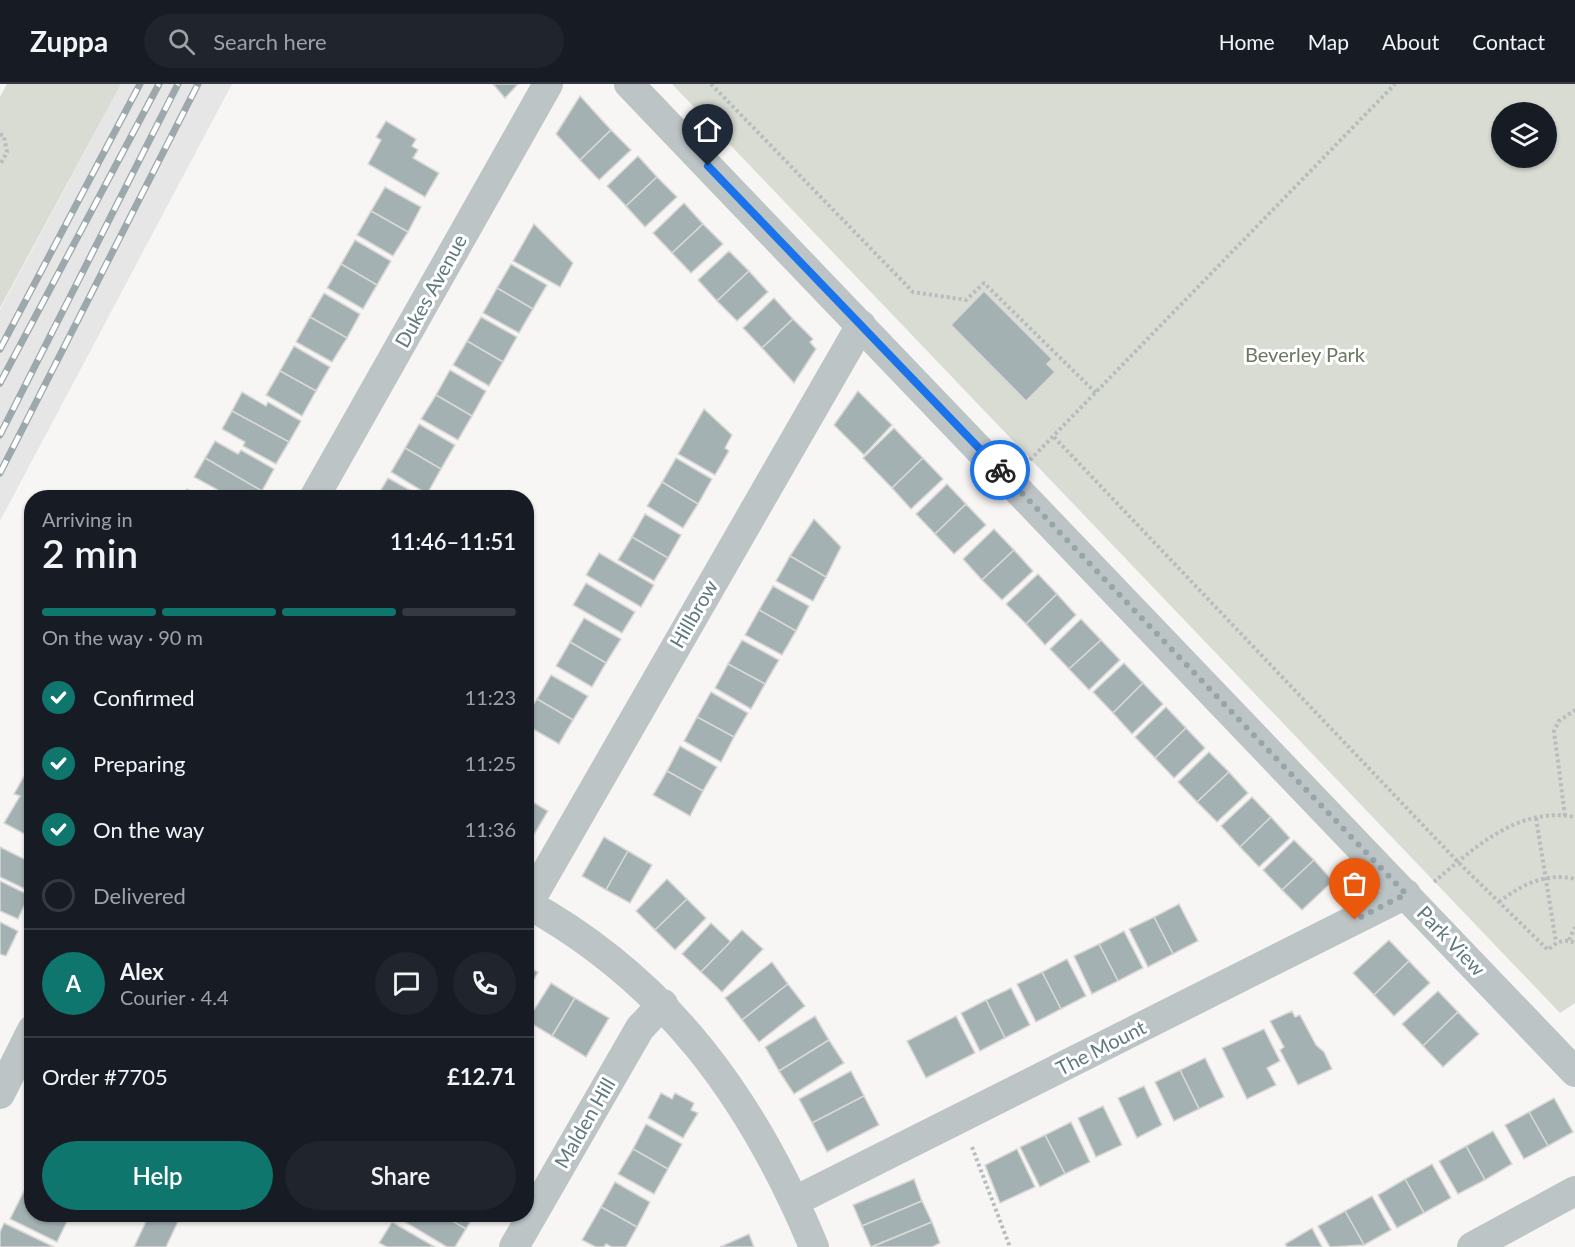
<!DOCTYPE html>
<meta charset="utf-8">
<style>
body{margin:0;font-family:Lato,sans-serif;background:#20242c;color:#f1f3f6;height:100vh;display:flex;flex-direction:column;font-size:22px;white-space:nowrap}
*{box-sizing:border-box;margin:0}
p{font-size:20px;color:#9ea1a6}
.icon{flex:none;width:33px;height:33px;fill:none;stroke:currentColor;stroke-width:2;stroke-linecap:round;stroke-linejoin:round}
.map{position:relative;flex:1;overflow:hidden}
.sheet{position:absolute;left:24px;top:406px;width:510px;height:732px;display:flex;flex-direction:column;background:#171b24;border-radius:24px;box-shadow:0 2px 4px #0004}
.sheet>*{flex:none}
.fabs{position:absolute;left:1491px;top:18px;display:grid;gap:12px}
.fabs a{display:grid;place-items:center;width:66px;height:66px;border-radius:50%;background:#171b24;box-shadow:0 2px 4px #0004;font-size:30px}
.pin{position:absolute;display:grid;place-items:center;width:51px;height:51px;color:#fff;margin:-62px -26px;border-radius:50% 50% 50% 0;rotate:-45deg;box-shadow:0 0 6px #0007}
.pin .icon{rotate:45deg}
.courier{position:absolute;display:grid;place-items:center;width:60px;height:60px;margin:-30px;border:4px solid #1a73e8;border-radius:50%;background:#fff;color:#222;box-shadow:0 2px 8px #0007}
.summary em{font-style:normal;font-weight:600}
.summary div{display:flex;flex-direction:column-reverse}
.summary{display:flex;align-items:center;justify-content:space-between;height:102px;padding:0 18px}
h1{font-size:39px;font-weight:600;line-height:45px}
.bar{display:grid;grid-template-columns:repeat(4,1fr);gap:9px 6px;align-content:center;height:72px;padding:0 18px}
.bar i{height:8px;border-radius:4px;background:#363941}
.bar .current{background:#0f766e}
.bar p{grid-column:span 4}
.line{display:flex;align-items:center;gap:15px;padding:0 18px;border-top:2px solid #363941}
.line div{flex:1}
.round{display:grid;place-items:center;flex:none;width:63px;height:63px;border-radius:32px;background:#20242c}
ol{padding:0 18px;list-style:none}
li{display:flex;align-items:center;gap:18px;height:66px}
li p{margin-inline-start:auto}
li .icon{padding:6px;border-radius:50%;background:#0f766e;color:#fff;stroke-width:4}
li:last-child{color:#9ea1a6}
li i{width:33px;height:33px;border:3px solid #363941;border-radius:50%}
.cta{display:flex;gap:12px;margin-top:auto;padding:12px 18px}
.cta a{flex:1;height:69px;border-radius:36px;background:#0f766e;color:#fff;font-size:24px;font-weight:600;line-height:69px;text-align:center}
.cta a+a{background:#20242c;color:#f1f3f6}
header{display:flex;align-items:center;gap:36px;box-sizing:border-box;height:84px;padding:0 30px;background:#171b24;border-bottom:2px solid #363941}
header strong{font-size:28px}
nav{display:flex;gap:33px;margin-inline-start:auto;font-size:21px}
.search{width:420px;height:54px;background:#20242c;display:flex;align-items:center;gap:15px;box-sizing:border-box;padding:0 21px;border-radius:33px;color:#9ea1a6;font-size:22px}
.map>svg:first-child{display:block}
</style>
<header>
<strong>Zuppa</strong>
<div class="search"><svg class="icon" aria-label="search" viewBox="0 0 24 24"><circle cx="10" cy="10" r="6"/><path d="M15 15l6 6"/></svg>Search here</div>
<nav><a>Home</a><a>Map</a><a>About</a><a>Contact</a></nav>
</header>
<div class="map">
<svg width="1575" height="1163" viewBox="0 0 1575 1163">
<rect width="100%" height="100%" fill="#f7f6f4"/>
<!-- built -->
<path fill="#e5e6e5" d="M121,0H232L0,437V226Z"/>
<!-- green -->
<g fill="#d8dcd3" fill-rule="evenodd">
<path d="M7,0H121L0,224V13Z"/>
<path d="M672,0H1575V919L1560,929ZM1502,28H1546V74H1502Z"/>
</g>
<!-- building -->
<g fill="#a4b1b3" stroke="#d9d8d6" stroke-width="1.5">
<path d="M493,0H518L505,14Z"/>
<path d="M580,12L611,46L580,76L556,50Z"/>
<path d="M386,37L416,55L412,62L418,66L413,74L439,89L425,113L368,80L381,56L376,53Z"/>
<path d="M611,46L631,66L599,96L580,76Z"/>
<path d="M638,72L657,93L626,122L607,102Z"/>
<path d="M657,93L677,113L645,143L626,122Z"/>
<path d="M385,103L421,123L408,148L371,127Z"/>
<path d="M684,119L703,140L672,169L653,149Z"/>
<path d="M371,127L408,148L393,172L357,151Z"/>
<path d="M534,140L573,179L560,203L513,177Z"/>
<path d="M703,140L723,160L691,189L672,169Z"/>
<path d="M355,156L391,177L377,201L341,180Z"/>
<path d="M729,167L749,187L717,217L698,196Z"/>
<path d="M341,180L377,201L363,225L327,204Z"/>
<path d="M511,180L547,201L533,225L497,204Z"/>
<path d="M749,187L768,208L737,237L717,217Z"/>
<path d="M497,204L533,225L519,249L483,229Z"/>
<path d="M984,207L1052,275L1047,280L1055,288L1026,317L951,241Z"/>
<path d="M324,209L360,230L347,254L310,233Z"/>
<path d="M774,214L793,235L762,264L743,244Z"/>
<path d="M310,233L347,254L332,278L296,258Z"/>
<path d="M481,233L517,253L503,278L467,257Z"/>
<path d="M793,235L813,255L810,258L816,265L794,299L762,264Z"/>
<path d="M467,257L503,278L489,302L453,281Z"/>
<path d="M294,262L330,283L316,307L280,287Z"/>
<path d="M450,286L486,307L472,332L436,311Z"/>
<path d="M280,287L316,307L302,332L266,311Z"/>
<path d="M858,307L892,341L864,371L834,341Z"/>
<path d="M242,308L266,322L268,318L301,337L289,358L232,327Z"/>
<path d="M436,311L472,332L458,356L421,335Z"/>
<path d="M704,325L732,351L725,364L729,367L715,391L678,370Z"/>
<path d="M232,327L289,358L276,380L243,362L245,358L222,345Z"/>
<path d="M419,340L455,361L441,385L405,364Z"/>
<path d="M894,344L923,374L892,404L863,374Z"/>
<path d="M215,357L238,370L241,366L274,385L262,407L205,374Z"/>
<path d="M405,364L441,385L427,410L391,388Z"/>
<path d="M205,374L262,407L257,414H224L216,410L218,406L194,393Z"/>
<path d="M676,374L712,395L698,420L662,398Z"/>
<path d="M923,374L943,395L911,425L892,404Z"/>
<path d="M388,394L424,414H376Z"/>
<path d="M662,398L698,420L683,444L647,422Z"/>
<path d="M947,400L966,420L935,450L916,430Z"/>
<path d="M187,405L203,414H182Z"/>
<path d="M966,420L986,441L954,470L935,450Z"/>
<path d="M645,430L681,451L668,474L632,453Z"/>
<path d="M814,435L841,463L826,493L790,472Z"/>
<path d="M994,445L1014,466L982,496L963,475Z"/>
<path d="M632,453L668,474L654,497L618,476Z"/>
<path d="M1014,466L1033,487L1002,516L982,496Z"/>
<path d="M599,469L654,501L641,523L586,491Z"/>
<path d="M790,472L826,493L813,517L776,497Z"/>
<path d="M1038,490L1057,510L1026,540L1006,520Z"/>
<path d="M586,499L635,528L622,549L573,521Z"/>
<path d="M773,502L809,522L796,547L759,526Z"/>
<path d="M1057,510L1076,531L1045,561L1026,540Z"/>
<path d="M759,526L796,547L782,571L745,551Z"/>
<path d="M584,534L621,555L606,579L570,558Z"/>
<path d="M1081,535L1101,556L1069,585L1050,565Z"/>
<path d="M742,556L779,576L765,600L728,580Z"/>
<path d="M1101,556L1120,576L1089,606L1069,585Z"/>
<path d="M570,558L606,579L592,603L556,582Z"/>
<path d="M1124,579L1143,599L1113,629L1093,608Z"/>
<path d="M728,580L765,600L751,625L715,604Z"/>
<path d="M551,591L588,612L573,636L537,615Z"/>
<path d="M1143,599L1163,620L1132,650L1113,629Z"/>
<path d="M711,608L748,629L734,653L697,633Z"/>
<path d="M537,615L573,636L559,660L526,641V632Z"/>
<path d="M1166,623L1186,644L1155,674L1135,653Z"/>
<path d="M697,633L734,653L721,678L684,657Z"/>
<path d="M1186,644L1205,664L1174,694L1155,674Z"/>
<path d="M680,662L717,683L703,707L667,687Z"/>
<path d="M1209,668L1229,688L1197,718L1178,698Z"/>
<path d="M32,678V754L4,739L20,712L14,710Z"/>
<path d="M667,687L703,707L690,732L653,711Z"/>
<path d="M1229,688L1248,709L1217,738L1197,718Z"/>
<path d="M1252,713L1271,733L1240,763L1221,742Z"/>
<path d="M526,714L548,727L526,764Z"/>
<path d="M1271,733L1290,754L1259,783L1240,763Z"/>
<path d="M604,753L628,767L606,806L582,792Z"/>
<path d="M1294,756L1314,776L1282,806L1263,786Z"/>
<path d="M0,763L32,779V801L29,807L0,793Z"/>
<path d="M628,767L652,781L630,819L606,806Z"/>
<path d="M1314,776L1333,797L1302,826L1282,806Z"/>
<path d="M667,795L687,815L655,846L636,827Z"/>
<path d="M0,797L29,811L18,835L0,827Z"/>
<path d="M687,815L706,834L675,866L655,846Z"/>
<path d="M1179,820L1198,857L1173,870L1154,833Z"/>
<path d="M1154,833L1173,870L1148,883L1129,845Z"/>
<path d="M0,838L18,847L6,872L0,870Z"/>
<path d="M711,839L731,858L701,888L682,870Z"/>
<path d="M742,846L763,865L722,908L701,888Z"/>
<path d="M1124,847L1143,884L1118,897L1099,860Z"/>
<path d="M1389,856L1409,877L1374,911L1353,889Z"/>
<path d="M1099,860L1118,897L1092,910L1074,872Z"/>
<path d="M1067,875L1086,912L1061,925L1042,888Z"/>
<path d="M1409,877L1430,899L1394,932L1374,911Z"/>
<path d="M772,878L788,900L742,936L725,914Z"/>
<path d="M526,882L538,888L526,910Z"/>
<path d="M1042,888L1061,925L1036,938L1017,900Z"/>
<path d="M551,899L575,914L552,952L527,937Z"/>
<path d="M788,900L805,922L759,958L742,936Z"/>
<path d="M1011,904L1030,941L1005,954L986,916Z"/>
<path d="M1438,907L1458,928L1423,962L1402,940Z"/>
<path d="M575,914L609,934L586,973L552,952Z"/>
<path d="M986,916L1005,954L980,967L961,929Z"/>
<path d="M1292,927L1295,933L1300,931L1316,961L1324,968L1332,985L1298,1001L1280,966L1284,963L1270,937Z"/>
<path d="M1458,928L1479,950L1443,983L1423,962Z"/>
<path d="M815,932L829,956L779,987L765,963Z"/>
<path d="M956,932L975,969L926,994L907,957Z"/>
<path d="M1264,945L1280,977L1267,984L1276,1001L1247,1015L1222,964Z"/>
<path d="M829,956L844,979L794,1010L779,987Z"/>
<path d="M1205,974L1224,1013L1199,1025L1180,986Z"/>
<path d="M1180,986L1199,1025L1174,1037L1155,998Z"/>
<path d="M851,987L864,1012L812,1039L799,1015Z"/>
<path d="M1144,1002L1162,1041L1137,1054L1118,1014Z"/>
<path d="M661,1009L672,1015L675,1009L694,1019L691,1026L698,1029L683,1054L648,1034Z"/>
<path d="M864,1012L879,1041L827,1068L812,1039Z"/>
<path d="M1554,1014L1573,1048L1548,1062L1529,1028Z"/>
<path d="M1103,1022L1122,1061L1096,1073L1078,1034Z"/>
<path d="M1529,1028L1548,1062L1524,1075L1505,1041Z"/>
<path d="M1071,1038L1090,1078L1065,1090L1045,1051Z"/>
<path d="M646,1040L682,1060L668,1085L633,1065Z"/>
<path d="M1493,1047L1512,1080L1485,1096L1466,1062Z"/>
<path d="M1045,1051L1065,1090L1040,1103L1020,1063Z"/>
<path d="M1466,1062L1485,1096L1458,1110L1439,1077Z"/>
<path d="M633,1065L668,1085L654,1110L618,1090Z"/>
<path d="M1017,1065L1035,1103L1000,1119L985,1081Z"/>
<path d="M1432,1080L1451,1114L1424,1129L1405,1095Z"/>
<path d="M32,1091V1131H70L57,1158L10,1135Z"/>
<path d="M914,1095L922,1117L862,1142L853,1121Z"/>
<path d="M1405,1095L1424,1129L1397,1144L1378,1111Z"/>
<path d="M615,1098L650,1118L637,1143L601,1123Z"/>
<path d="M1372,1112L1391,1146L1364,1161L1345,1127Z"/>
<path d="M922,1117L932,1138L871,1163L862,1142Z"/>
<path d="M601,1123L637,1143L626,1163H612L606,1160L604,1163H596L582,1156Z"/>
<path d="M1345,1127L1364,1161L1330,1163L1318,1142Z"/>
<path d="M149,1131H181L166,1163H134Z"/>
<path d="M442,1131H474L466,1145Z"/>
<path d="M442,1131L466,1145L455,1163H447L395,1132Z"/>
<path d="M392,1138L435,1163H387L379,1159Z"/>
<path d="M932,1138L940,1159L932,1163H872Z"/>
<path d="M4,1139L54,1163H0V1148Z"/>
<path d="M1312,1144L1322,1163H1287L1285,1160Z"/>
<path d="M749,1150L754,1163H720Z"/>
</g>
<g fill="none" stroke-linecap="round" stroke-linejoin="round">
<!-- path -->
<g stroke="#b7bdbe" stroke-width="4" stroke-dasharray="3 3" stroke-linecap="butt">
<path d="M711,0L913,208L966,216L984,199L1096,309"/>
<path d="M0,50L4,52L7,68L0,81"/>
<path d="M1054,353L1458,778L1548,866C1556,858 1564,854 1575,859"/>
<path d="M1030,376L1395,0"/>
<path d="M1565,732L1554,647L1559,637L1575,626"/>
<path d="M1536,734L1556,858"/>
<path d="M1434,798C1474,764 1518,722 1575,733"/>
<path d="M1499,818C1521,801 1546,788 1575,795"/>
<path d="M1569,856L1575,843"/>
<path d="M972,1063L1010,1163"/>
</g>
<!-- street -->
<g stroke="#bdc4c6" stroke-width="30">
<path d="M629,0L1575,988"/>
<path d="M314,414L548,0"/>
<path d="M526,819C668,897 753,1016 814,1163"/>
<path d="M528,820L861,241"/>
<path d="M0,1010L32,946"/>
<path d="M795,1117L1406,810"/>
<path d="M514,1163L640,944L663,920"/>
<path d="M1472,1163L1575,1107"/>
</g>
<defs>
<g id="rail">
<path d="M0,265L140,0"/>
<path d="M0,299L159,0"/>
<path d="M0,351L178,0"/>
<path d="M0,389L198,0"/>
</g>
</defs>
<!-- rail casing -->
<use href="#rail" stroke="#9ca8ab" stroke-width="7"/>
<!-- rail -->
<use href="#rail" stroke="#fff" stroke-width="4.5" stroke-dasharray="14" stroke-linecap="butt"/>
</g>
<g fill="none" stroke-linecap="round" stroke-linejoin="round">
<!-- done -->
<path stroke="#96a5a8" stroke-width="6" stroke-dasharray="0 10.8" d="M1000,386L1406,810L1355,836"/>
<!-- route -->
<path stroke="#1a73e8" stroke-width="8" d="M708,82L1000,386"/>
</g>
<g text-anchor="middle" stroke-width="6" stroke-linejoin="round" paint-order="stroke">
<!-- street labels -->
<g font-size="20" fill="#617a7f" stroke="#fff">
<text transform="translate(431 207) rotate(-61)" y="7">Dukes Avenue</text>
<text transform="translate(694 530) rotate(-60)" y="7">Hillbrow</text>
<text transform="translate(1451 857) rotate(46)" y="7">Park View</text>
<text transform="translate(1101 964) rotate(-27)" y="7">The Mount</text>
<text transform="translate(585 1039) rotate(-60)" y="7">Malden Hill</text>
</g>
<!-- park labels -->
<g font-size="20" fill="#6a7761" stroke="#fff">
<text x="1305" y="278">Beverley Park</text>
</g>
</g>
</svg>
<div class="fabs">
<a><svg class="icon" aria-label="layers" viewBox="0 0 24 24"><path d="M12 4l9 5-9 5-9-5zM3 14l9 5 9-5"/></svg></a>
</div>
<div class="pin" style="left:1355px;top:836px;background:#ea580c"><svg class="icon" aria-label="bag" viewBox="0 0 24 24"><path d="M5 8h14l-1 12H6zM9 8a3 3 0 0 1 6 0"/></svg></div>
<div class="pin" style="left:708px;top:82px;background:#1f2937"><svg class="icon" aria-label="home" viewBox="0 0 24 24"><path d="M3 11l9-7 9 7M6 9v11h12V9"/></svg></div>
<div class="courier" style="left:1000px;top:386px"><svg class="icon" aria-label="bike" viewBox="0 0 24 24"><circle cx="6" cy="16" r="4"/><circle cx="18" cy="16" r="4"/><path d="M6 16l4-8h5l3 8M10 8l3 8H6M13 5h3"/></svg></div>
<section class="sheet">
<div class="summary"><div><h1>2 min</h1><p>Arriving in</p></div><em>11:46–11:51</em></div>
<div class="bar"><i class="current"></i><i class="current"></i><i class="current"></i><i></i><p>On the way · 90 m</p></div>
<ol>
<li><svg class="icon" aria-label="check" viewBox="0 0 24 24"><path d="M5 12l5 5 9-10"/></svg>Confirmed<p>11:23</p></li>
<li><svg class="icon" aria-label="check" viewBox="0 0 24 24"><path d="M5 12l5 5 9-10"/></svg>Preparing<p>11:25</p></li>
<li><svg class="icon" aria-label="check" viewBox="0 0 24 24"><path d="M5 12l5 5 9-10"/></svg>On the way<p>11:36</p></li>
<li><i></i>Delivered</li>
</ol>
<div class="line" style="height:108px"><b class="round" style="background:#0f766e;color:#fff">A</b><div><b>Alex</b><p>Courier · 4.4</p></div><a class="round"><svg class="icon" aria-label="chat" viewBox="0 0 24 24"><path d="M4 5h16v11H9l-5 4z"/></svg></a><a class="round"><svg class="icon" aria-label="phone" viewBox="0 0 24 24"><path d="M5 4h4l2 5-3 2q2 4 5 5l2-3 5 2v4C11 20 4 13 5 4z"/></svg></a></div>
<div class="line" style="height:78px"><div>Order #7705</div><b>£12.71</b></div>
<div class="cta"><a>Help</a><a>Share</a></div>
</section>
</div>
